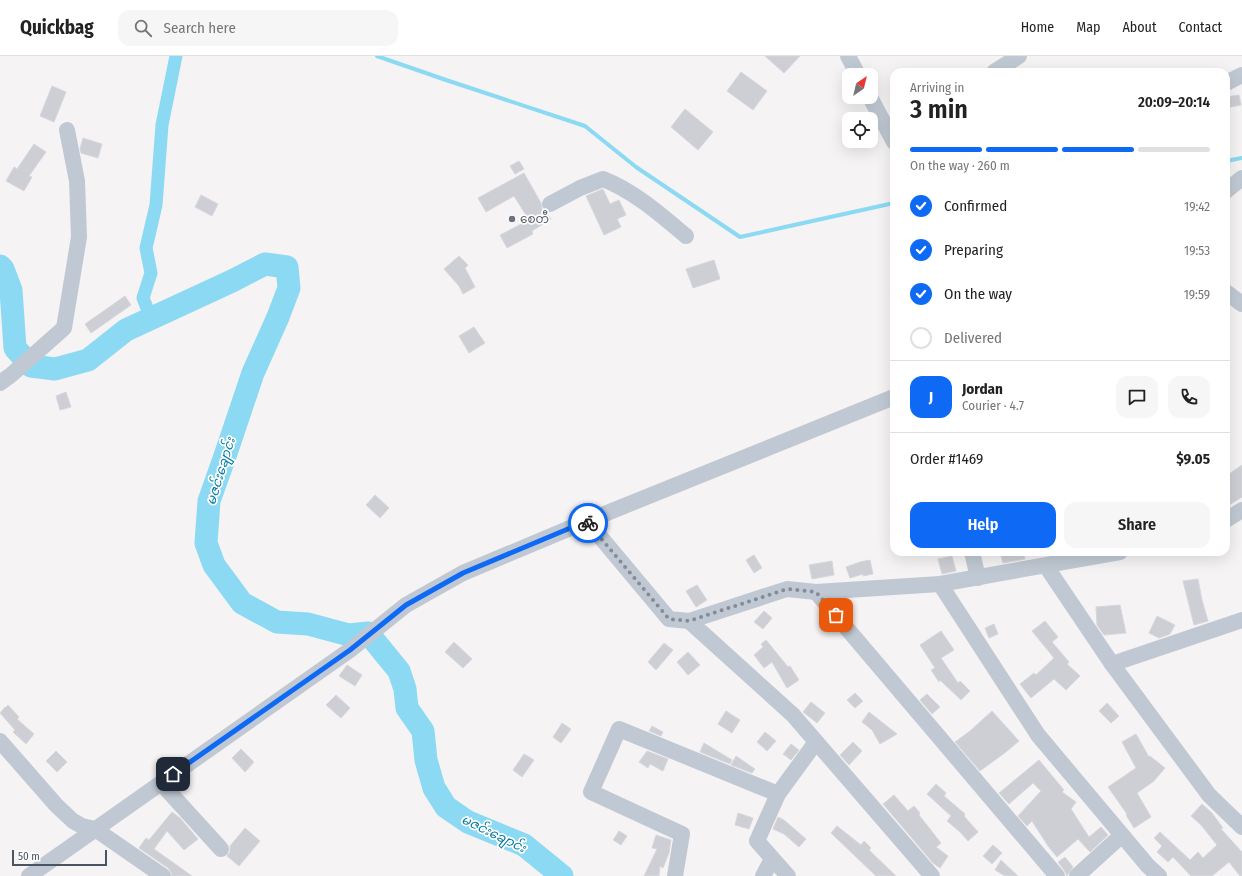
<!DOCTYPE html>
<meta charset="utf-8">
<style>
body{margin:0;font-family:"Fira Sans Condensed","Noto Sans Myanmar",sans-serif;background:#f6f6f6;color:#222;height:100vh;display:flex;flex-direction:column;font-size:15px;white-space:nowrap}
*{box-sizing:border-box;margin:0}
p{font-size:13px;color:#767676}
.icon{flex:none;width:22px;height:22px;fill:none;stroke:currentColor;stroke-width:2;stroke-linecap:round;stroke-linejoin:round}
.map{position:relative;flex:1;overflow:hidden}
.sheet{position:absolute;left:890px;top:12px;width:340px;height:488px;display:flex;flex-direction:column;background:#fff;border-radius:12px;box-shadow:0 4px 16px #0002}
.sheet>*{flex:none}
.needle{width:26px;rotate:35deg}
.fabs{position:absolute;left:842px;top:12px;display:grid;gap:8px}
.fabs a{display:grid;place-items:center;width:36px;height:36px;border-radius:8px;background:#fff;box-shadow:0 4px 16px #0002;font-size:20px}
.scale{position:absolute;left:12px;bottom:10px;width:95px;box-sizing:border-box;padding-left:4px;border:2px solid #495562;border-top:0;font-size:11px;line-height:14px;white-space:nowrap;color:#495562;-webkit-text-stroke:3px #fff;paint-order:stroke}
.pin{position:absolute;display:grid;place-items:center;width:34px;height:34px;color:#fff;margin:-17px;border-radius:8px;box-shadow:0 2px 6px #0006}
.courier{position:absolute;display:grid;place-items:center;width:40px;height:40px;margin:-20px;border:3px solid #0e6af4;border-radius:50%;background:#fff;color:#222;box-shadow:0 1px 5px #0007}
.overview em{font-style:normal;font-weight:600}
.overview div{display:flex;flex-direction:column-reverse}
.overview{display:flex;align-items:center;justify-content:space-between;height:68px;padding:0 20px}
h1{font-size:26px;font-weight:600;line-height:30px}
.bar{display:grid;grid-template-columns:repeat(4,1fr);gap:6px 4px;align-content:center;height:48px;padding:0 20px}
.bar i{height:5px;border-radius:3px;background:#e0e0e0}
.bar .active{background:#0e6af4}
.bar p{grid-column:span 4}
.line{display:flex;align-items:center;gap:10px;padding:0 20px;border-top:1px solid #e0e0e0}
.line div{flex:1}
.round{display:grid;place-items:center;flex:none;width:42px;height:42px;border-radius:12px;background:#f6f6f6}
ol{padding:0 20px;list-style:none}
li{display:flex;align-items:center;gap:12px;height:44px}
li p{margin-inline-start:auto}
li .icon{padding:4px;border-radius:50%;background:#0e6af4;color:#fff;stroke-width:4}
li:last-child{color:#767676}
li i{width:22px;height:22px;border:2px solid #e0e0e0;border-radius:50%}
.primary-button{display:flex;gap:8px;margin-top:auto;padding:8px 20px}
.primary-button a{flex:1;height:46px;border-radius:12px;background:#0e6af4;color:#fff;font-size:16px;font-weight:600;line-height:46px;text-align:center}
.primary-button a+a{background:#f6f6f6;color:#222}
header{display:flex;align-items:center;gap:24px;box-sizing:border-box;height:56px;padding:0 20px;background:#fff;border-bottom:1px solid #e0e0e0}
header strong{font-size:19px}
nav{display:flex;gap:22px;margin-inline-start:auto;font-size:14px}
.search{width:280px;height:36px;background:#f6f6f6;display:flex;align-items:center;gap:10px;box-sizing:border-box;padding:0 14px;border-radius:12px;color:#767676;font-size:15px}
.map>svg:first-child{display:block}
</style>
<header>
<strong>Quickbag</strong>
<div class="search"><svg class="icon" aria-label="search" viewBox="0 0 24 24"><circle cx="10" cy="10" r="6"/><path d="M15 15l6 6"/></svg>Search here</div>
<nav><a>Home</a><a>Map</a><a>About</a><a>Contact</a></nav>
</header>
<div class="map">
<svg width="1242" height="820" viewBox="0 0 1242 820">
<rect width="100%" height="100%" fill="#f5f3f3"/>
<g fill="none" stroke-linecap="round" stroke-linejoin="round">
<!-- stream -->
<g stroke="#8bd9f3" stroke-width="4">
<path d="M377,0L446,24L585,70L636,111L740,181L894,147"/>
<path d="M1226,105L1242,102"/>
</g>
<!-- canal -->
<path stroke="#8bd9f3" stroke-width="13" d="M151,262L143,242L151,217L146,192L156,149L162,69L176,0"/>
<!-- river -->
<path stroke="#8bd9f3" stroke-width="23" d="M0,210L3,213L11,234L15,292L31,310L55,313L88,304L126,274L232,225L265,208L287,211L289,232L278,261L253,317L224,403L209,445L206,487L214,509L242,547L277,566L308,568L349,579L368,577L399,615L405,633L407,652L423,675L426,704L434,732L446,751L468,766L524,789L562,820"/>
</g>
<!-- building -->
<g fill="#cdcfd5" stroke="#d7d8de">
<path d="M765,0H800L784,17Z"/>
<path d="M741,16L767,35L753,54L727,35Z"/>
<path d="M52,30L66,36L54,66L40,60Z"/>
<path d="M1239,39L1241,49L1226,52V41Z"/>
<path d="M685,53L713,76L698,94L671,71Z"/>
<path d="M83,82L102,88L98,102L81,97L80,93Z"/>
<path d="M34,88L46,96L29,120L32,121L24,135L6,125L14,111L17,113Z"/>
<path d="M519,105L524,113L515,118L510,110Z"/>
<path d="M524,117L541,147L542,153L547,157L551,163L532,175L533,178L507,192L500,179L529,164L514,140L486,156L478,142Z"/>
<path d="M603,133L610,148L619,144L626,159L617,163L621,171L604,179L586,140Z"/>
<path d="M201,139L218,148L212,160L195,151Z"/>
<path d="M459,200L468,209L465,212L475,231L463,238L459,230L444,213Z"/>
<path d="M714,204L720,223L693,232L686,213Z"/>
<path d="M125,240L131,249L91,277L85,268Z"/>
<path d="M474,271L485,287L469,297L459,280Z"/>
<path d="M66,336L71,351L60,354L56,340Z"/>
<path d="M1242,409V441L1226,451V420Z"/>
<path d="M375,439L389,452L380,462L366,449Z"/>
<path d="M1024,496L1025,503L1003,507L1001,500Z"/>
<path d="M754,499L762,512L754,517L746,504Z"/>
<path d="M952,500L956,515L942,518L938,503Z"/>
<path d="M870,504L873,518L863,520V518L850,522L846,511L860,506Z"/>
<path d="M832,505L834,519L812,523L809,509Z"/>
<path d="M1198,523L1202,544L1208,565L1194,569L1183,525Z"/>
<path d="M697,529L707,544L696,551L686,535Z"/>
<path d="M1120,549L1126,577L1104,579L1097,569L1096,551Z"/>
<path d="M764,555L772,562L763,573L754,566Z"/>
<path d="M1157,560L1175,569L1170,578L1159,582L1149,577Z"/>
<path d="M1045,565L1058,581L1052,586L1069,606L1067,608L1080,620L1066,634L1054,623L1031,642L1020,628L1034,617L1036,619L1054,602L1032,575Z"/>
<path d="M994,568L998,578L989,582L985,572Z"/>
<path d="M941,575L954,594L941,602L958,627L960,625L970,635L961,644L940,624L939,626L931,614L935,612L920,589Z"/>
<path d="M766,584L788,611L790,610L799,624L787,632L772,606L764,612L754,599L763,591L761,588Z"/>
<path d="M454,586L472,603L463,612L445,596Z"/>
<path d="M664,587L673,594L656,614L648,606Z"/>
<path d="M688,596L700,609L688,619L677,606Z"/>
<path d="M347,609L362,619L355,630L339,620Z"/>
<path d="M855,637L863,645L855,652L847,644Z"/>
<path d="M927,638L940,651L932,658L920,644Z"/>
<path d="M336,639L350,652L341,662L326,649Z"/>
<path d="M811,646L825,657L817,667L803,656Z"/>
<path d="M1107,647L1119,660L1111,667L1099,655Z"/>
<path d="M8,649L19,661L17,663L34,678L26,688L13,676L15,674L0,657L5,651V652Z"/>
<path d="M726,655L740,664L732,677L718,668Z"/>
<path d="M992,655L1019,685L1006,696L980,715L955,686L970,675Z"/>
<path d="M869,656L897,678L880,688L872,674L862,666Z"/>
<path d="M562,667L571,673L561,687L553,681Z"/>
<path d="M652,670L663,676L661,680L649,675Z"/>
<path d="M765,676L776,685L767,695L757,686Z"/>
<path d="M1136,678L1149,701L1150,700L1165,712L1154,725L1137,737L1151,761L1134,772L1126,759L1127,758L1108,731L1136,712L1122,686Z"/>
<path d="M853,686L862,695L849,709L840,699Z"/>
<path d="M704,687L732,704L730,708L700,696Z"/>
<path d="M791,688L799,694L791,704L783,698Z"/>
<path d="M241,693L254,706L245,716L232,702Z"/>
<path d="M56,695L67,706L57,716L46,705Z"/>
<path d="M647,695L668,703L663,715L650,708L648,712L639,706Z"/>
<path d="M524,698L534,704L522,721L513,714Z"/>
<path d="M736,700L755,713L752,717L731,709Z"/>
<path d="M1039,704L1064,734L1062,736L1076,746L1071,753L1089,781L1101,771L1108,779L1090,796L1078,783L1057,801L1048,790L1032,765L1027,770L1018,760L1041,735L1033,727L1009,748L999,737Z"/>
<path d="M936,728L946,737L944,740L965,758L964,760L978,776L968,785L960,776L947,765L951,760L927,738Z"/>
<path d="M894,739L908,755L914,750L920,757L919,759L941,787L936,791L948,800L940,812L933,807L883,748Z"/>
<path d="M1202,748L1212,757L1223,772L1221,773L1242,796V820H1240L1229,806L1212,820H1191L1173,801L1168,806L1157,796L1162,790L1154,782L1160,776L1190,804L1198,796L1203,802L1217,789L1201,769L1191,760Z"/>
<path d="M172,756L180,762L198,783L184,794L167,775L154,793L192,820H172L171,816L168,812L139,792L146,782L149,784Z"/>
<path d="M738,757L753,762L749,773L735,769Z"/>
<path d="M778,761L784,764L806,783L799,791L784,778L773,773Z"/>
<path d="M837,770L861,789L864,785L871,792L869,794L896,820H876L831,777Z"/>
<path d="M245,772L260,785L239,810L227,800L230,796V790Z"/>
<path d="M619,775L627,780L621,789L613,784Z"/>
<path d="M656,779L671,784L669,797L663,812L660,810L659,820H644L657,793L652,792Z"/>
<path d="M993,789L1002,797L992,808L983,800Z"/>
<path d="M1065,801L1073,811L1067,820L1064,814L1058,806Z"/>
<path d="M1001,804L1018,820H1005L995,814Z"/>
</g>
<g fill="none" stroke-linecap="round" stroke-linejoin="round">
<!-- minor -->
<g stroke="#c0c9d3" stroke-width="16">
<path d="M848,0L858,19"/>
<path d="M994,16L1019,0"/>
<path d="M1226,27L1242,19"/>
<path d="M870,41L894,86"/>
<path d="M1226,135L1242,122"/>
<path d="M550,148L580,132L603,123C634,135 661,159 686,180"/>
<path d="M1226,236L1242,248"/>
<path d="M0,327L11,319L64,272L79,181L77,125L67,74"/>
<path d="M1226,464L1242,454"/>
<path d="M587,465L669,563L689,565"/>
<path d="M972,496L978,522"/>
<path d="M1046,510L1112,608L1209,739L1242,771"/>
<path d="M940,528L1038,679L1148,810L1159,820"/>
<path d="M816,536L1057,820"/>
<path d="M1112,608L1242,564"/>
<path d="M0,685L56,749L73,765L82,770L95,773L163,820"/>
<path d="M161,727L221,793"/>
<path d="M29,820L350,594L406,549L463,517L587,465L894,341"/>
<path d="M675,820L682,778L591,736L619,673L778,738"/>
<path d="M763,820L772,803"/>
<path d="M788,820L757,785L778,738L816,686"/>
<path d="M932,820L793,659L689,565L787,533L816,536L940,528L1120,496"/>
<path d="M1077,820L1122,779"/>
</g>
</g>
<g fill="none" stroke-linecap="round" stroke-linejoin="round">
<!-- done -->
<path stroke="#858c95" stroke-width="4" stroke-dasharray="0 7.2" d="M588,467L669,563L689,565L787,533L816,536L836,559"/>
<!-- route -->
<path stroke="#0e6af4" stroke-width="5" d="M173,718L350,594L406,549L463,517L587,465L588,467"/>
</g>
<!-- markers -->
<circle fill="#6b7280" stroke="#fff" stroke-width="1.5" cx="512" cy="163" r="4"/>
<g text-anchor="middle" stroke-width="3.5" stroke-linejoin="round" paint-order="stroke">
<!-- worship labels -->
<g font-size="12" fill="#5b616d" stroke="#fff" text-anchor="start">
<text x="520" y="167">စေတီ</text>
</g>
<!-- water labels -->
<g font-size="13" font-style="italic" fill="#047ba2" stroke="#fff">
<text transform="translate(220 415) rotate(-73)" y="5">မဇင်းချောင်း</text>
<text transform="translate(494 777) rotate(26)" y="5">မဇင်းချောင်း</text>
</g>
</g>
</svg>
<div class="fabs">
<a><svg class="needle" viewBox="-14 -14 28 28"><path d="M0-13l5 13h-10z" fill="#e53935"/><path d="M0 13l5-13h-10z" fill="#767676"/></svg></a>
<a><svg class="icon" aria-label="locate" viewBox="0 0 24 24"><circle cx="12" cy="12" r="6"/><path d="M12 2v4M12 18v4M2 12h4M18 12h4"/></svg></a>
</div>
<div class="scale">50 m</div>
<div class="pin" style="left:836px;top:559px;background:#ea580c"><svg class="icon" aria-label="bag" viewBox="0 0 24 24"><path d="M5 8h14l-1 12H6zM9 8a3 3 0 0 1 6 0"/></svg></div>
<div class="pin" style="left:173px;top:718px;background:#1f2937"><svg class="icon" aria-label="home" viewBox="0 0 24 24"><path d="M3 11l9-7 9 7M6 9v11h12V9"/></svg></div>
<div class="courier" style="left:588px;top:467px"><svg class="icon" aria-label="bike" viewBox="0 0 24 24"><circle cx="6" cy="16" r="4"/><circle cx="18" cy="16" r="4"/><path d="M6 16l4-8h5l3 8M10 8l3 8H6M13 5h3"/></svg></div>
<section class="sheet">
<div class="overview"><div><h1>3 min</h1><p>Arriving in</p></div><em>20:09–20:14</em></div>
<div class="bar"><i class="active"></i><i class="active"></i><i class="active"></i><i></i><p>On the way · 260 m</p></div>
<ol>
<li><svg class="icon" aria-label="check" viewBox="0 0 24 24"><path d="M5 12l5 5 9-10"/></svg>Confirmed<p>19:42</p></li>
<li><svg class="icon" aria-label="check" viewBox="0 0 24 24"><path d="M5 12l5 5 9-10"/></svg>Preparing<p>19:53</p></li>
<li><svg class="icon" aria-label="check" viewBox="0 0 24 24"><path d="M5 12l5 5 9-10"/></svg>On the way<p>19:59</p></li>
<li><i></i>Delivered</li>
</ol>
<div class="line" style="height:72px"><b class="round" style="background:#0e6af4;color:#fff">J</b><div><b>Jordan</b><p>Courier · 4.7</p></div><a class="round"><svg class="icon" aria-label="chat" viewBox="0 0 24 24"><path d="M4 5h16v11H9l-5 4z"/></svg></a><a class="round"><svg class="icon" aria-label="phone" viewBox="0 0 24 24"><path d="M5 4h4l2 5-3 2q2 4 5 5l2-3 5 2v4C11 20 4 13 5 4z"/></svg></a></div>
<div class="line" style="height:52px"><div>Order #1469</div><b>$9.05</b></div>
<div class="primary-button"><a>Help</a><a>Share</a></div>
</section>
</div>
